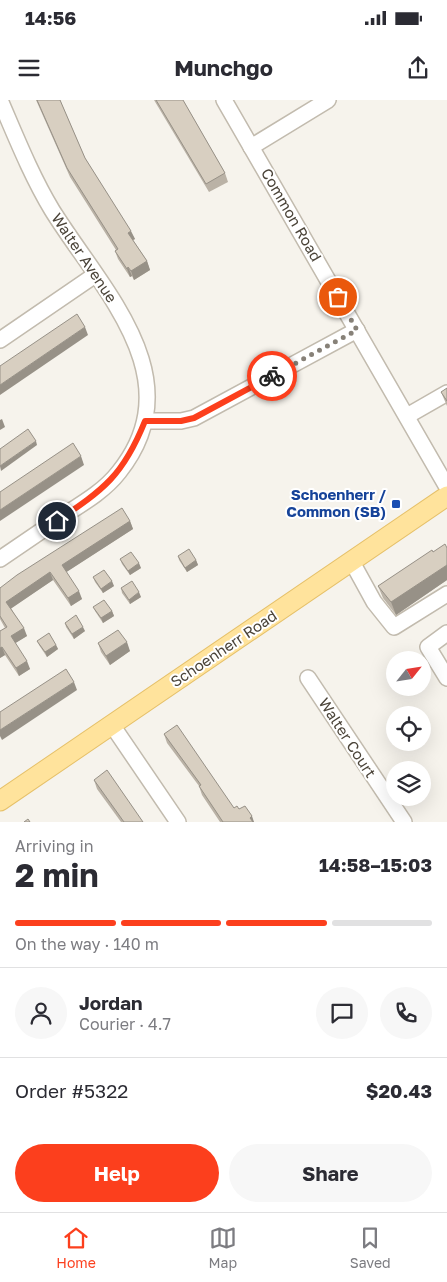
<!DOCTYPE html>
<meta charset="utf-8">
<style>
body{margin:0;font-family:"Golos Text",sans-serif;background:#f7f7f7;color:#2b2b33;height:100vh;display:flex;flex-direction:column;font-size:19px;white-space:nowrap}
*{box-sizing:border-box;margin:0}
p{font-size:16px;color:#7c7c81}
.icon{flex:none;width:28px;height:28px;fill:none;stroke:currentColor;stroke-width:2;stroke-linecap:round;stroke-linejoin:round}
.map{position:relative;height:722px;overflow:hidden}
.drawer{display:flex;flex-direction:column;background:#fff;flex:1}
.drawer>*{flex:none}
.needle{width:32px;rotate:60deg}
.buttons{position:absolute;left:386px;top:551px;display:grid;gap:10px}
.buttons a{display:grid;place-items:center;width:45px;height:45px;border-radius:50%;background:#fff;box-shadow:0 5px 20px #0002;font-size:25px}
.pin{position:absolute;display:grid;place-items:center;width:42px;height:42px;color:#fff;margin:-21px;border:2px solid #fff;border-radius:50%;box-shadow:0 1px 5px #0007}
.courier{position:absolute;display:grid;place-items:center;width:50px;height:50px;margin:-25px;border:4px solid #fc3f1d;border-radius:50%;background:#fff;color:#222;box-shadow:0 1px 6px #0007}
.summary em{font-style:normal;font-weight:700}
.summary div{display:flex;flex-direction:column-reverse}
.summary{display:flex;align-items:center;justify-content:space-between;height:85px;padding:0 15px}
h1{font-size:32px;font-weight:700;line-height:38px}
.bar{display:grid;grid-template-columns:repeat(4,1fr);gap:8px 5px;align-content:center;height:60px;padding:0 15px}
.bar i{height:6px;border-radius:4px;background:#e1e1e2}
.bar .active{background:#fc3f1d}
.bar p{grid-column:span 4}
.line{display:flex;align-items:center;gap:12px;padding:0 15px;border-top:1px solid #e1e1e2}
.line div{flex:1}
.round{display:grid;place-items:center;flex:none;width:52px;height:52px;border-radius:26px;background:#f7f7f7}
.cta{display:flex;gap:10px;margin-top:auto;padding:10px 15px}
.cta a{flex:1;height:58px;border-radius:30px;background:#fc3f1d;color:#fff;font-size:20px;font-weight:700;line-height:58px;text-align:center}
.cta a+a{background:#f7f7f7;color:#2b2b33}
.status{display:flex;justify-content:space-between;align-items:center;height:35px;padding:0 25px;background:#fff;direction:ltr}
.status svg{height:14px;fill:currentColor}
header{display:flex;justify-content:space-between;align-items:center;height:65px;padding:0 15px;background:#fff;font-size:22px;font-weight:700}
.dock{display:flex;justify-content:space-around;align-items:center;height:70px;border-top:1px solid #e1e1e2;background:#fff;font-size:14px;color:#7c7c81}
.dock a{display:grid;justify-items:center;gap:2px}
.dock .active{color:#fc3f1d}
.map>svg:first-child{display:block}
</style>
<div class="status"><b>14:56</b><svg viewBox="0 0 49 12"><path d="M0 12V9h3v3zM5 12V6h3v6zM10 12V3h3v9zM15 12V0h3v12zM26 1h20v11H26zM47 4h2v5h-2z"/></svg></div>
<header><svg class="icon" aria-label="menu" viewBox="0 0 24 24"><path d="M4 6h16M4 12h16M4 18h16"/></svg>Munchgo<svg class="icon" aria-label="share" viewBox="0 0 24 24"><path d="M12 15V3M7 8l5-5 5 5M5 13v7h14v-7"/></svg></header>
<div class="map">
<svg width="447" height="722" viewBox="0 0 447 722">
<rect width="100%" height="100%" fill="#f6f3ec"/>
<g fill="none" stroke-linecap="round" stroke-linejoin="round">
<defs>
<g id="minor">
<path d="M0,0C16,37 31,75 52,110C101,189 194,278 119,372C105,390 85,402 66,414C44,429 22,444 0,459"/>
<path d="M224,0L447,387"/>
<path d="M251,47L328,0"/>
<path d="M0,240L95,175"/>
<path d="M407,316L447,293"/>
<path d="M145,321H181L194,318L357,230"/>
<path d="M352,462L374,502L394,527L447,494"/>
<path d="M447,533L428,547L447,578"/>
<path d="M308,578L404,722"/>
<path d="M112,625L178,722"/>
</g>
<path id="major" d="M0,701L447,396"/>
</defs>
<!-- minor casing -->
<use href="#minor" stroke="#c2bbae" stroke-width="18"/>
<!-- major casing -->
<use href="#major" stroke="#e6c16a" stroke-width="21"/>
<!-- minor -->
<use href="#minor" stroke="#fff" stroke-width="15"/>
<!-- major -->
<use href="#major" stroke="#ffe39c" stroke-width="19"/>
</g>
<!-- wall -->
<g fill="#bab2a6">
<path d="M36,0H60L85,58L135,139L133,140L147,161L150,170L134,180L132,176L130,177L118,159L115,151L116,150L70,77Z"/>
<path d="M154,0H183L225,73L228,82L209,92Z"/>
<path d="M447,288V306L441,292Z"/>
<path d="M130,421L133,429L66,472L82,499L71,506L53,480L11,508L27,536L15,543L30,569L19,576L5,555L0,558V531L5,528L0,519V488Z"/>
<path d="M447,448V480L396,515L383,498L378,486L433,452Z"/>
<path d="M178,456L196,460L198,465L187,472L179,460Z"/>
<path d="M120,459L141,468L130,475L122,464Z"/>
<path d="M93,477L114,486L103,493L95,482Z"/>
<path d="M121,488L141,497L130,504L122,493Z"/>
<path d="M93,507L112,511L114,516L103,523L95,511Z"/>
<path d="M65,523L85,531L74,539L66,527Z"/>
<path d="M37,541L56,545L58,549L47,557L39,545Z"/>
<path d="M98,543L130,551L110,565L101,552Z"/>
<path d="M164,634L234,708L239,709L254,722H220L202,695L199,686L167,643Z"/>
<path d="M94,680L143,722H121L97,689Z"/>
</g>
<!-- shaded-wall -->
<g fill="#979187">
<path d="M131,131L135,139L131,141L128,133Z"/>
<path d="M147,161L150,170L134,180L131,171Z"/>
<path d="M128,167L132,176L130,177L127,169Z"/>
<path d="M85,227L88,235L0,295V285Z"/>
<path d="M2,319L5,327L0,330V320Z"/>
<path d="M36,341L37,345L1,371L0,366Z"/>
<path d="M81,356L84,365L0,421V410Z"/>
<path d="M130,421L133,429L65,473L62,465Z"/>
<path d="M196,460L198,465L187,472L185,468Z"/>
<path d="M139,463L141,468L130,475L128,471Z"/>
<path d="M447,465V480L396,515L391,502Z"/>
<path d="M50,472L53,480L9,510L6,502Z"/>
<path d="M112,481L114,486L103,493L101,489Z"/>
<path d="M79,491L82,499L71,506L68,498Z"/>
<path d="M139,492L141,497L130,504L129,500Z"/>
<path d="M112,511L114,516L103,523L101,518Z"/>
<path d="M83,527L85,531L74,539L72,534Z"/>
<path d="M24,528L27,536L14,544L11,536Z"/>
<path d="M127,542L130,551L110,565L106,556Z"/>
<path d="M56,545L58,549L47,557L45,552Z"/>
<path d="M2,547L5,555L0,558V548Z"/>
<path d="M27,561L30,569L19,576L16,568Z"/>
<path d="M74,582L77,590L2,640L0,636V630Z"/>
<path d="M252,716L254,722H251L250,718Z"/>
</g>
<!-- building -->
<g fill="#d8cfc1" stroke="#979187">
<path d="M37,0H60L85,58L131,131L128,133L147,161L131,171L128,167L127,169L115,151L118,149L67,68Z"/>
<path d="M156,0H183L225,73L206,84Z"/>
<path d="M77,214L85,227L0,285V266Z"/>
<path d="M447,288V301L441,292Z"/>
<path d="M28,329L36,341L0,366V349Z"/>
<path d="M73,343L81,356L0,410V392Z"/>
<path d="M122,408L130,421L62,465L79,491L68,498L50,472L6,502L24,528L11,536L27,561L16,568L2,547L0,548V531L7,527L0,516V488L17,475Z"/>
<path d="M445,444L447,448V465L391,502L378,486L432,450L433,452Z"/>
<path d="M189,449L196,460L185,468L178,456Z"/>
<path d="M131,452L139,463L128,471L120,459Z"/>
<path d="M104,470L112,481L101,489L93,477Z"/>
<path d="M132,481L139,492L129,500L121,488Z"/>
<path d="M104,500L112,511L101,518L93,507Z"/>
<path d="M76,515L83,527L72,534L65,523Z"/>
<path d="M118,530L127,542L106,556L98,543Z"/>
<path d="M49,533L56,545L45,552L37,541Z"/>
<path d="M66,569L74,582L0,630V612Z"/>
<path d="M177,625L234,708L237,706L239,709L245,706L252,716L250,718L253,722H223L199,686L201,685L164,634Z"/>
<path d="M107,670L143,722H124L94,680Z"/>
<path d="M28,719L30,722H24Z"/>
</g>
<g fill="none" stroke-linecap="round" stroke-linejoin="round">
<!-- done -->
<path stroke="#878178" stroke-width="5" stroke-dasharray="0 9" d="M272,276L357,230L338,197"/>
<!-- route -->
<path stroke="#fc3f1d" stroke-width="6" d="M57,421C104,389 123,376 145,321H181L194,318L272,276"/>
</g>
<!-- markers -->
<rect fill="#1a4fb4" stroke="#fff" stroke-width="2" x="391" y="399" width="10" height="10" rx="2.5"/>
<g text-anchor="middle" stroke-width="4" stroke-linejoin="round" paint-order="stroke">
<!-- street labels -->
<g font-size="15" fill="#4b4439" stroke="#fff">
<text transform="translate(291 115) rotate(60)" y="5">Common Road</text>
<text transform="translate(84 158) rotate(56)" y="5">Walter Avenue</text>
<text transform="translate(224 549) rotate(-34)" y="5">Schoenherr Road</text>
<text transform="translate(347 638) rotate(57)" y="5">Walter Court</text>
</g>
<!-- transit labels -->
<g font-size="15" font-weight="bold" fill="#164399" stroke="#fff" text-anchor="end">
<text x="386" y="400">Schoenherr /<tspan x="386" dy="17">Common (SB)</tspan></text>
</g>
</g>
</svg>
<div class="buttons">
<a><svg class="needle" viewBox="-14 -14 28 28"><path d="M0-13l5 13h-10z" fill="#e53935"/><path d="M0 13l5-13h-10z" fill="#7c7c81"/></svg></a>
<a><svg class="icon" aria-label="locate" viewBox="0 0 24 24"><circle cx="12" cy="12" r="6"/><path d="M12 2v4M12 18v4M2 12h4M18 12h4"/></svg></a>
<a><svg class="icon" aria-label="layers" viewBox="0 0 24 24"><path d="M12 4l9 5-9 5-9-5zM3 14l9 5 9-5"/></svg></a>
</div>
<div class="pin" style="left:338px;top:197px;background:#ea580c"><svg class="icon" aria-label="bag" viewBox="0 0 24 24"><path d="M5 8h14l-1 12H6zM9 8a3 3 0 0 1 6 0"/></svg></div>
<div class="pin" style="left:57px;top:421px;background:#1f2937"><svg class="icon" aria-label="home" viewBox="0 0 24 24"><path d="M3 11l9-7 9 7M6 9v11h12V9"/></svg></div>
<div class="courier" style="left:272px;top:276px"><svg class="icon" aria-label="bike" viewBox="0 0 24 24"><circle cx="6" cy="16" r="4"/><circle cx="18" cy="16" r="4"/><path d="M6 16l4-8h5l3 8M10 8l3 8H6M13 5h3"/></svg></div>
</div>
<section class="drawer">
<div class="summary"><div><h1>2 min</h1><p>Arriving in</p></div><em>14:58–15:03</em></div>
<div class="bar"><i class="active"></i><i class="active"></i><i class="active"></i><i></i><p>On the way · 140 m</p></div>
<div class="line" style="height:90px"><a class="round"><svg class="icon" aria-label="person" viewBox="0 0 24 24"><circle cx="12" cy="8" r="4"/><path d="M4 21q1-7 8-7t8 7"/></svg></a><div><b>Jordan</b><p>Courier · 4.7</p></div><a class="round"><svg class="icon" aria-label="chat" viewBox="0 0 24 24"><path d="M4 5h16v11H9l-5 4z"/></svg></a><a class="round"><svg class="icon" aria-label="phone" viewBox="0 0 24 24"><path d="M5 4h4l2 5-3 2q2 4 5 5l2-3 5 2v4C11 20 4 13 5 4z"/></svg></a></div>
<div class="line" style="height:65px"><div>Order #5322</div><b>$20.43</b></div>
<div class="cta"><a>Help</a><a>Share</a></div>
</section>
<nav class="dock">
<a class="active"><svg class="icon" aria-label="home" viewBox="0 0 24 24"><path d="M3 11l9-7 9 7M6 9v11h12V9"/></svg>Home</a>
<a><svg class="icon" aria-label="map" viewBox="0 0 24 24"><path d="M3 6l6-2 6 2 6-2v14l-6 2-6-2-6 2zM9 4v14M15 6v14"/></svg>Map</a>
<a><svg class="icon" aria-label="saved" viewBox="0 0 24 24"><path d="M7 4h10v16l-5-4-5 4z"/></svg>Saved</a>
</nav>
